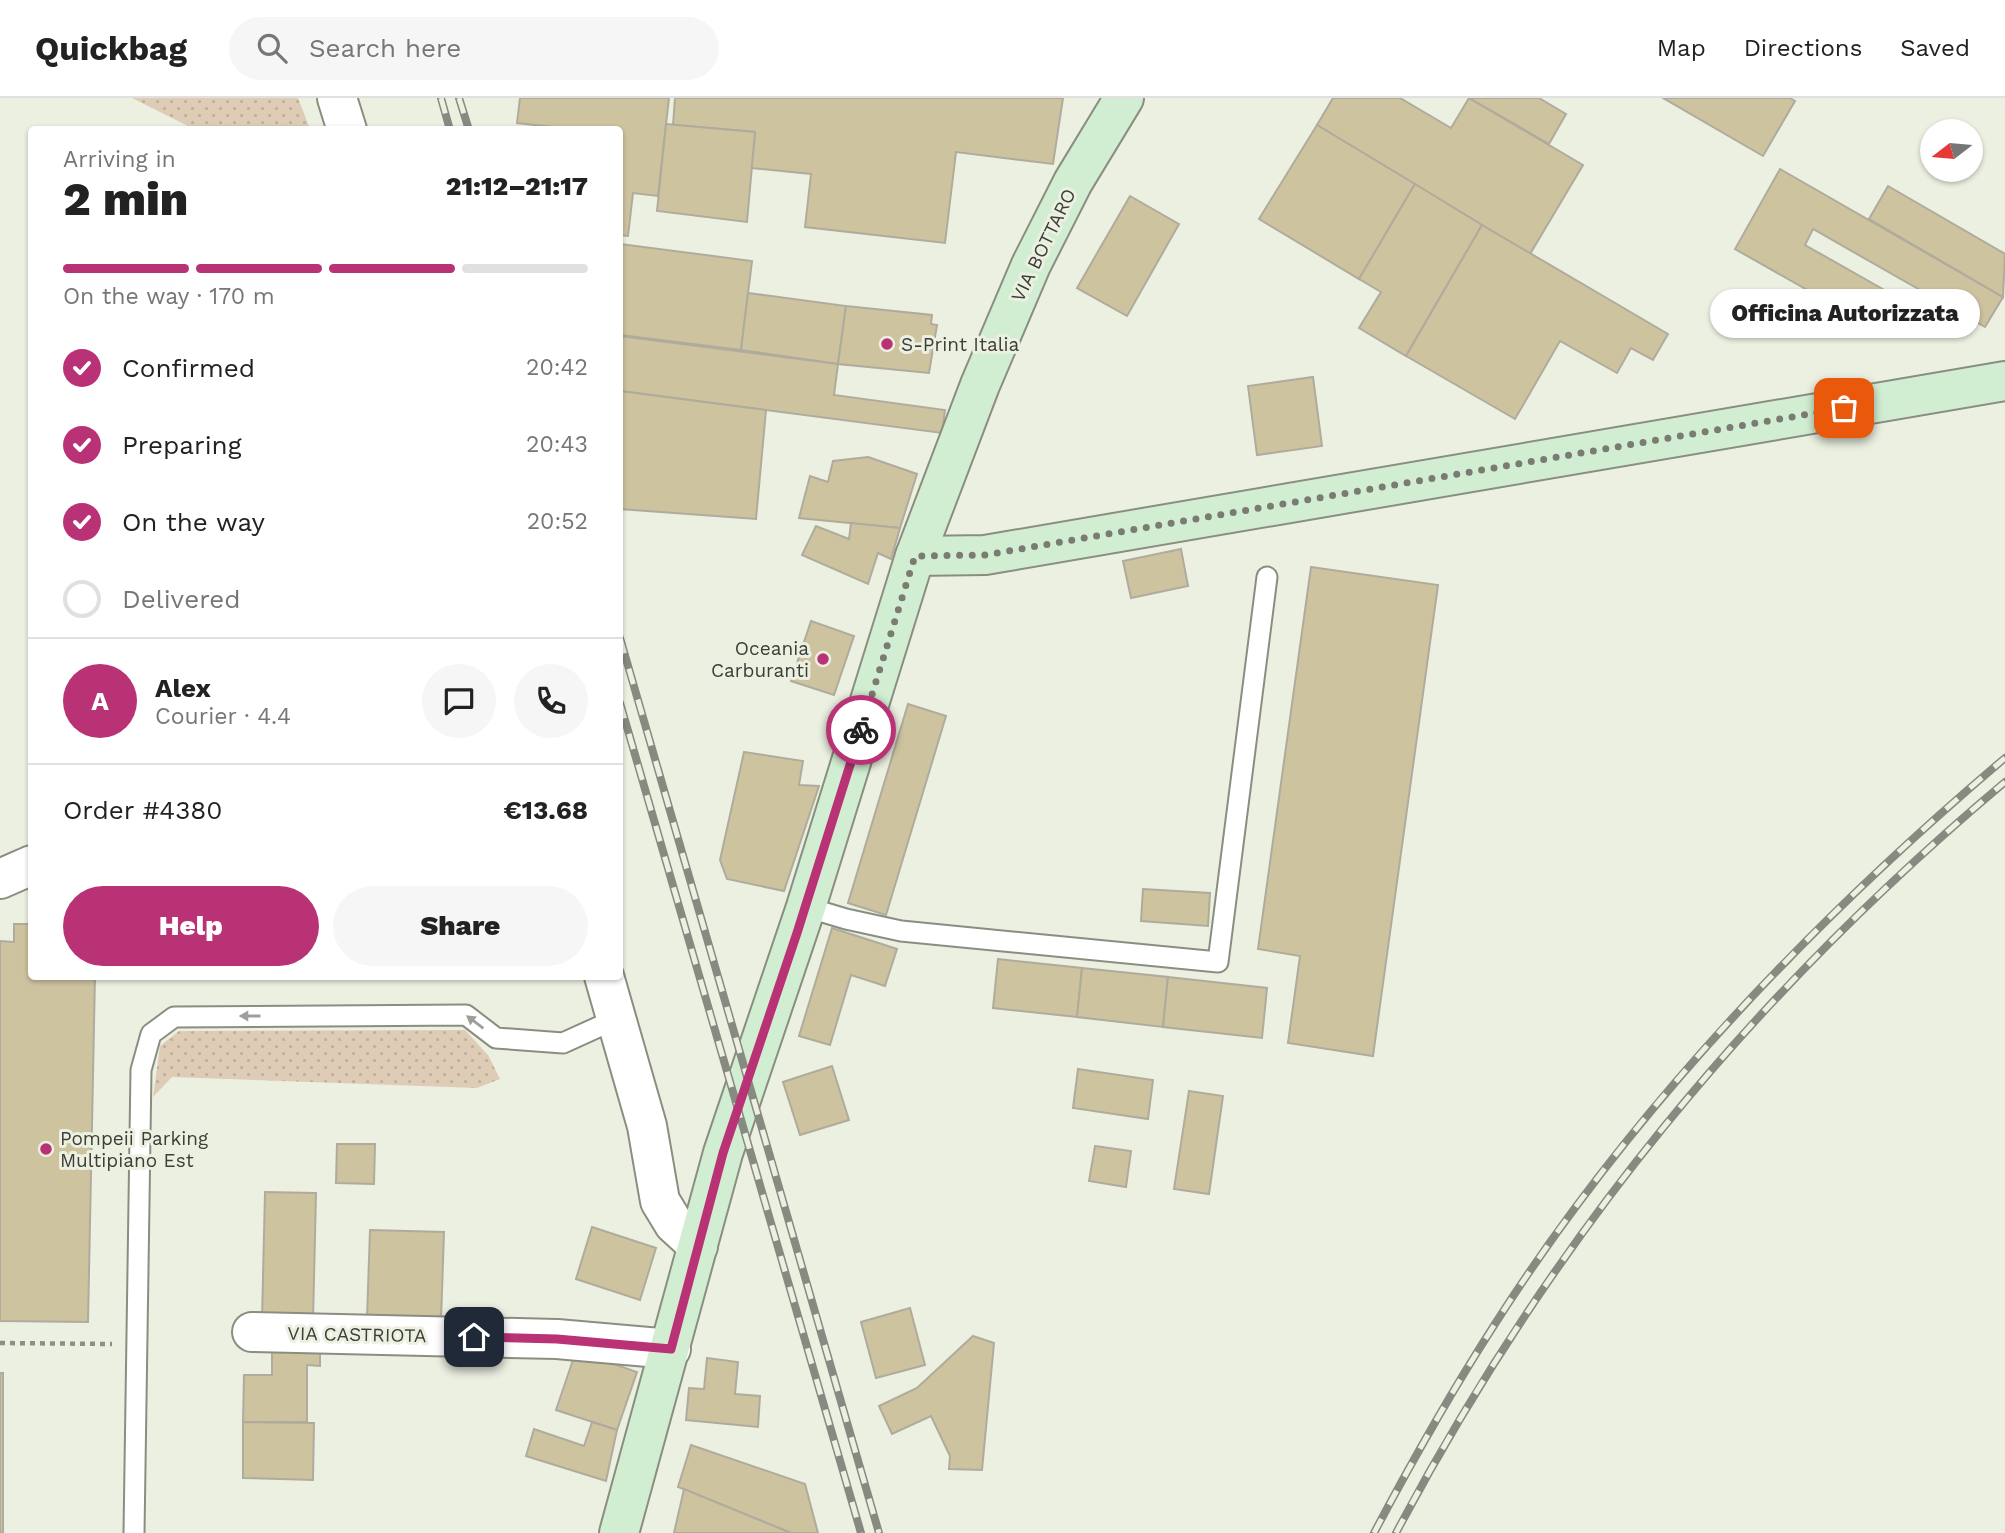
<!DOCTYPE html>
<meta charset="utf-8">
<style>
body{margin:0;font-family:"Work Sans",sans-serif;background:#f6f6f6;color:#222;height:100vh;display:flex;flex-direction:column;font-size:26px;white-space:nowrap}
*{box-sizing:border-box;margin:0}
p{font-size:23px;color:#767676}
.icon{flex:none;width:38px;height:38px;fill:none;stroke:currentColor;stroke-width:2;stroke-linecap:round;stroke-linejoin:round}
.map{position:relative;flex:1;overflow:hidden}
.panel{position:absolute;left:28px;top:28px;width:595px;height:854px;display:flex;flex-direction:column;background:#fff;border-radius:7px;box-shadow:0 2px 5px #0004}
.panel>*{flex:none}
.needle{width:46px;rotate:254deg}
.tools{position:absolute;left:1920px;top:21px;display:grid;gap:14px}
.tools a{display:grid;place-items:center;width:63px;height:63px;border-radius:50%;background:#fff;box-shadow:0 2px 5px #0004;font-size:35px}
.pin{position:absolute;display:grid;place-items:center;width:60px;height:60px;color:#fff;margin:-30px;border-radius:14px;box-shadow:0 4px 10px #0006}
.courier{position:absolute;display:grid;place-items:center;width:70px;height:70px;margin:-35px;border:5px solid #b83275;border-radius:50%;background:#fff;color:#222;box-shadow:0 2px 9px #0007}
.bubble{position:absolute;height:49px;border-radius:24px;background:#fff;box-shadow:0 2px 5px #0004;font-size:23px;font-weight:800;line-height:49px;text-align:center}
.head em{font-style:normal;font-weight:800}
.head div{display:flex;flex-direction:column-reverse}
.head{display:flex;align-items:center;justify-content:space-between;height:119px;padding:0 35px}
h1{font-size:46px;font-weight:800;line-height:52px}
.bar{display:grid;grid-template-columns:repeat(4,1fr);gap:10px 7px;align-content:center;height:84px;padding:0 35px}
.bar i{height:9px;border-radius:5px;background:#e0e0e0}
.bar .active{background:#b83275}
.bar p{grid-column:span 4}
.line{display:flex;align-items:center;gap:18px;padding:0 35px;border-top:2px solid #e0e0e0}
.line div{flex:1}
.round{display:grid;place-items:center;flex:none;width:74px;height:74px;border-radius:37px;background:#f6f6f6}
ol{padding:0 35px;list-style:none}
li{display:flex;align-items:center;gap:21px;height:77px}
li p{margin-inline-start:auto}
li .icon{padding:7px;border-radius:50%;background:#b83275;color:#fff;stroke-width:4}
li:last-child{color:#767676}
li i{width:38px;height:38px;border:4px solid #e0e0e0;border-radius:50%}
.action{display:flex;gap:14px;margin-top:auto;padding:14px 35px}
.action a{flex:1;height:80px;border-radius:42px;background:#b83275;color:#fff;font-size:28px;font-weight:800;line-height:80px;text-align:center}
.action a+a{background:#f6f6f6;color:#222}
header{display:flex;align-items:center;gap:42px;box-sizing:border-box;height:98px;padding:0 35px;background:#fff;border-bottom:2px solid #e0e0e0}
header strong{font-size:33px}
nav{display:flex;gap:38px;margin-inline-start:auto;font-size:24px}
.search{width:490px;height:63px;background:#f6f6f6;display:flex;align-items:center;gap:18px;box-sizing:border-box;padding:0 24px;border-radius:38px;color:#767676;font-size:26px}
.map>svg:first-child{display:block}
</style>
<header>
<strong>Quickbag</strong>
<div class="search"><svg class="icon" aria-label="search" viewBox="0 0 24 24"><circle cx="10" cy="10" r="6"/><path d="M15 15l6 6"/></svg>Search here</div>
<nav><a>Map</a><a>Directions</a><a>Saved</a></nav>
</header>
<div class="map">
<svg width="2005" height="1435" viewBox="0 0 2005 1435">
<defs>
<pattern id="green-dots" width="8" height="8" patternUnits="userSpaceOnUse" patternTransform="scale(1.75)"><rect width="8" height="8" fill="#deccb7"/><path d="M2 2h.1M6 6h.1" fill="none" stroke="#bfb09e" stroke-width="1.8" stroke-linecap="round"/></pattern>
</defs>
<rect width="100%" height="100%" fill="#ecf0e1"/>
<!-- green -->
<g fill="url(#green-dots)">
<path d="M132,0H298L310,31H194Z"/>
<path d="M465,932L488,957L500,981L477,990L172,979L153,999L160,948L179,933Z"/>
</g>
<!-- building -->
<g fill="#cdc39f" stroke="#afab9d" stroke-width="2">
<path d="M520,0H669L658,98L633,95L628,138L620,137V32H553V29L517,25Z"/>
<path d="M675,0H1063L1053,66L956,54L945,145L805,129L811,76L751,70L755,34L673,27Z"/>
<path d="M1333,0H1400L1451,30L1469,0L1583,67L1530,156L1317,27Z"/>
<path d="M1469,0H1539L1566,16L1549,46Z"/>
<path d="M1663,0H1790L1795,3L1763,58Z"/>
<path d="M666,26L755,34L747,124L657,113Z"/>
<path d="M1317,27L1415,86L1359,181L1259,121Z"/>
<path d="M1780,71L2003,199L1985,229L1813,131L1805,147L1888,194L1869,227L1735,151Z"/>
<path d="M1415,86L1482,127L1406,258L1359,230L1381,194L1359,181Z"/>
<path d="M1888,88L2005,156L2003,199L1869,121Z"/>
<path d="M1130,98L1179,126L1127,218L1077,190Z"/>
<path d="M1482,127L1668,236L1653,262L1631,250L1617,275L1560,243L1515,321L1406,258Z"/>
<path d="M620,146L752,163L741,252L620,237Z"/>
<path d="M748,195L846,208L838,266L741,252Z"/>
<path d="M846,208L932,217L931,226L937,227L929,275L838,266Z"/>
<path d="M620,238L838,266L834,297L945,312L942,335L620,293Z"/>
<path d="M1313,279L1322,348L1257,357L1248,288Z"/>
<path d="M620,293L766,312L756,421L620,411Z"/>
<path d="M868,359L917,376L900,430L799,420L810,378L828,384L833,363Z"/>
<path d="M851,425L900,430L891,461L878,455L868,486L802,457L816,428L849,441Z"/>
<path d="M1181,451L1188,488L1131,500L1123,463Z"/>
<path d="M1311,469L1438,487L1373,958L1288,945L1300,858L1258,851Z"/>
<path d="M811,523L854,538L834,597L791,583Z"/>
<path d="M908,606L946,618L886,817L848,805Z"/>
<path d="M744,654L803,663L799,687L819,688L784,793L727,781L720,762Z"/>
<path d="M1143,791L1210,795L1208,828L1141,823Z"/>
<path d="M14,826H32V878H95L88,1224L0,1223V843L14,844Z"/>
<path d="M832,830L897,851L885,888L851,877L830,947L799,938Z"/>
<path d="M998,861L1082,870L1077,919L993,910Z"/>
<path d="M1082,870L1168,879L1163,929L1077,919Z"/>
<path d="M1168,879L1267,890L1262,940L1163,929Z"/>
<path d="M832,968L849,1022L800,1037L783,984Z"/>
<path d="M1078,971L1153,982L1148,1021L1073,1010Z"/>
<path d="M1189,993L1223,998L1209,1096L1174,1091Z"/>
<path d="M337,1046H375L374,1086L336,1085Z"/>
<path d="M1095,1048L1131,1053L1126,1089L1089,1083Z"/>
<path d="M265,1094L316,1095L313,1223L262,1222Z"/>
<path d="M592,1129L656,1150L640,1202L576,1181Z"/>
<path d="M370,1132L444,1134L441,1223L367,1220Z"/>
<path d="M910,1210L925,1267L876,1280L861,1224Z"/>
<path d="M973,1238L994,1245L982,1372L949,1371L950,1358L931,1318L892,1336L879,1308L917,1290Z"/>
<path d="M272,1244L320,1245V1268L307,1267V1324H243L244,1277H272Z"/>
<path d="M576,1253L637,1274L617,1332L556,1312Z"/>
<path d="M707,1260L738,1264L735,1296L760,1298L758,1329L686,1322L689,1290L704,1291Z"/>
<rect x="0" y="1275" width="3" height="160"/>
<path d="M243,1324L314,1325L313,1382L243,1380Z"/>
<path d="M592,1324L617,1332L606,1383L526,1358L534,1331L584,1348Z"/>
<path d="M691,1347L805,1386L818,1435H791L678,1389Z"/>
<path d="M684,1391L791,1435H674Z"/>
</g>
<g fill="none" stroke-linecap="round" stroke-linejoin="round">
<defs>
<g id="lane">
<path d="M806,809L846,821L901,833L1218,864L1267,479"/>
<path d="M134,1435L141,972L151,936L174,919L466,917L496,940L563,945L618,920"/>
</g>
<g id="street">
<path d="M337,0L347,32"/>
<path d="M0,781L32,767"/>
<path d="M604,878L647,1028L660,1103L674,1126L698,1148"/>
<path d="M252,1234L557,1241L671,1251"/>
</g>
<g id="secondary">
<path d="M915,458L985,457L2005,283"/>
<path d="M619,1435L723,1055L806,809L915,458L980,287L1031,167L1073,84L1124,0"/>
</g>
</defs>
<!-- lane casing -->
<use href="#lane" stroke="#8a8e80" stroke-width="23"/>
<!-- street casing -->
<use href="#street" stroke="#8a8e80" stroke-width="42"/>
<!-- secondary casing -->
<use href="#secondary" stroke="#8a8e80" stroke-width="42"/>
<!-- path -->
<path stroke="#8c8f85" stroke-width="4.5" stroke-dasharray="5 5" stroke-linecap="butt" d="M0,1245L112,1246"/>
<!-- lane -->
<use href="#lane" stroke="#fff" stroke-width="19"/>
<!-- street -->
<use href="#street" stroke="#fff" stroke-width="38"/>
<!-- secondary -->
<use href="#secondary" stroke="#d2eed2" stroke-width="38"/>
<defs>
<g id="rail">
<path d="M441,0L450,32"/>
<path d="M459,0L469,32"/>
<path d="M620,540L879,1435"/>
<path d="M620,605L861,1435"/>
<path d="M1374,1435C1411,1365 1450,1296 1493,1229C1631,1012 1810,825 2005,660"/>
<path d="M1396,1435C1551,1142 1751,897 2005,684"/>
</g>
</defs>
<!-- rail casing -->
<use href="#rail" stroke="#878a80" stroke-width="8"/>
<!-- rail -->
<use href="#rail" stroke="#ecf0e1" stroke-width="5" stroke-dasharray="16" stroke-linecap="butt"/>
</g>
<!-- one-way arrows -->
<defs><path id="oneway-solid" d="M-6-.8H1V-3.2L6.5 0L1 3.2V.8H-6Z" transform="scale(1.75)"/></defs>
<g fill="#9e9e9c">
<use href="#oneway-solid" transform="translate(250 918) rotate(180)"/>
<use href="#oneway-solid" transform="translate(475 924) rotate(-143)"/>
</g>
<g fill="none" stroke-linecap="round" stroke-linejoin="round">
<!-- done -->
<path stroke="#7a7c73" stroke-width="7" stroke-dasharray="0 12.6" d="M861,632L915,458L985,457L1844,310"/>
<!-- route -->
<path stroke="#b83275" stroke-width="9" d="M474,1239L557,1241L671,1251L723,1055L797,835L861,632"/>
</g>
<!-- markers -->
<g fill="#b83275" stroke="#ecf0e1" stroke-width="2.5">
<circle cx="887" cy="246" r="7"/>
<circle cx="823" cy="561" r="7"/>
<circle cx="46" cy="1051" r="7"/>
</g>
<g text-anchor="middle" stroke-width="6" stroke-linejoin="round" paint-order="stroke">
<!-- street labels -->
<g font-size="19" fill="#3c3e38" stroke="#ecf0e1">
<text transform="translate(1043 147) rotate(-64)" y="7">VIA BOTTARO</text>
<text transform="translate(357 1236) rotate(1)" y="7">VIA CASTRIOTA</text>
</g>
<!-- poi labels -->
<g font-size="19" fill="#3c3e38" stroke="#ecf0e1" text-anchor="start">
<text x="901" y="253">S-Print Italia</text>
<text x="809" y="557" text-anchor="end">Oceania<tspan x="809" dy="22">Carburanti</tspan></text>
<text x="60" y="1047">Pompeii Parking<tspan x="60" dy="22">Multipiano Est</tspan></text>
</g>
</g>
</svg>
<div class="tools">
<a><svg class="needle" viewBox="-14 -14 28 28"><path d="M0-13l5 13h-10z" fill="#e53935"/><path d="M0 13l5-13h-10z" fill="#767676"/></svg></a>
</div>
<div class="pin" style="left:1844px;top:310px;background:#ea580c"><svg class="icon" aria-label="bag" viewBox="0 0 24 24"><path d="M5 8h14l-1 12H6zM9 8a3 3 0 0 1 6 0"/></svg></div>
<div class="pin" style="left:474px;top:1239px;background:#1f2937"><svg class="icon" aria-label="home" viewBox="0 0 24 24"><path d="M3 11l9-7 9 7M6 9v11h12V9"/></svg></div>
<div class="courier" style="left:861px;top:632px"><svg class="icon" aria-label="bike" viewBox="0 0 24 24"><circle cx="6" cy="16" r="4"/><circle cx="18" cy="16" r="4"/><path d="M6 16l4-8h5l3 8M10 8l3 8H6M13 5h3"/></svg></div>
<div class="bubble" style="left:1710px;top:191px;width:270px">Officina Autorizzata</div>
<section class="panel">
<div class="head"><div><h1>2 min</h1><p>Arriving in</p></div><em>21:12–21:17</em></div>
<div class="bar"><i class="active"></i><i class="active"></i><i class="active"></i><i></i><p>On the way · 170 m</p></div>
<ol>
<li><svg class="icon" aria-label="check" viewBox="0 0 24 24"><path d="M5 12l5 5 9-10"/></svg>Confirmed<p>20:42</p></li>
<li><svg class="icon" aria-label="check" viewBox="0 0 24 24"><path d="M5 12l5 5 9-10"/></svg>Preparing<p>20:43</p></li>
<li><svg class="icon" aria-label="check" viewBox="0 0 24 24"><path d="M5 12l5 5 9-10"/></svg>On the way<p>20:52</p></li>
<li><i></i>Delivered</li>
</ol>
<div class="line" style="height:126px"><b class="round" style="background:#b83275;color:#fff">A</b><div><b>Alex</b><p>Courier · 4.4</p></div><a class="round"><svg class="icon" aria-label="chat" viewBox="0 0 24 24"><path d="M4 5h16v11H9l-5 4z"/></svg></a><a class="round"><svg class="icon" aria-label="phone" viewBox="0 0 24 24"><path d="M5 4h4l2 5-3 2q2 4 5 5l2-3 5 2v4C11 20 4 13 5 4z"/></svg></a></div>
<div class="line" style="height:91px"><div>Order #4380</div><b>€13.68</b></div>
<div class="action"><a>Help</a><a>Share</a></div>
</section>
</div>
